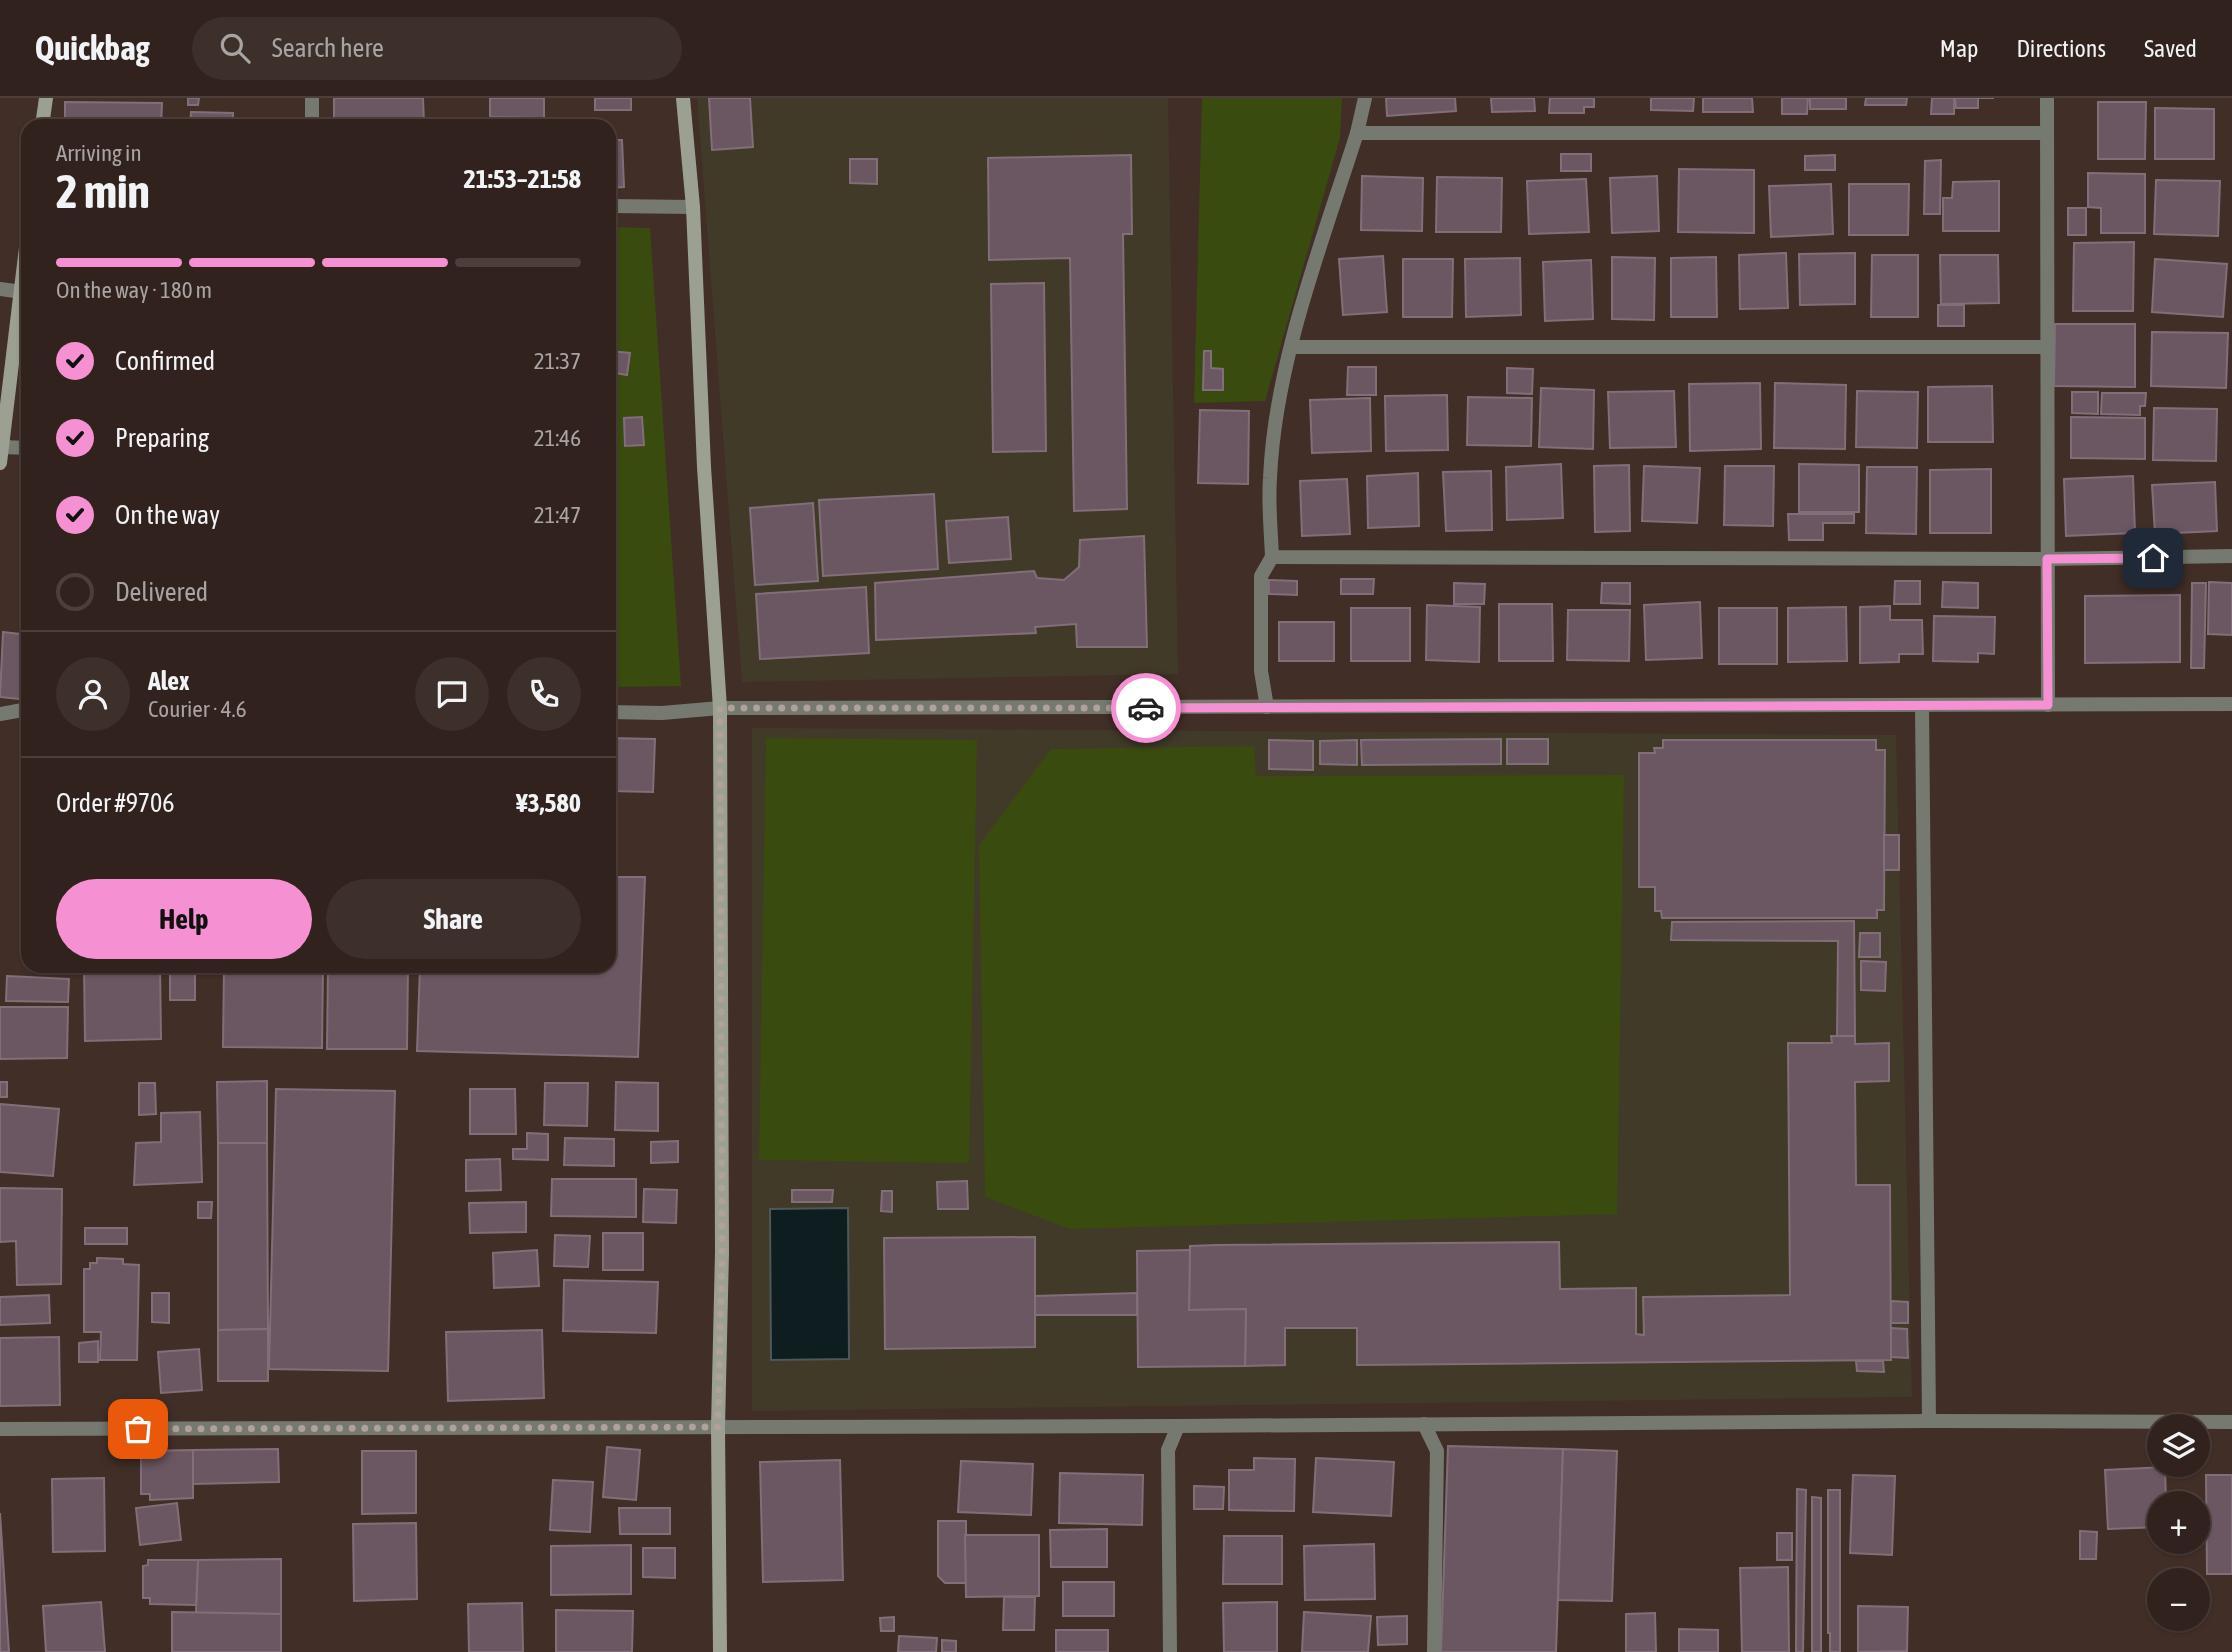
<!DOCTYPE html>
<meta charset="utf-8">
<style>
body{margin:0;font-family:"Asap Condensed",sans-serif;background:#3d2f2a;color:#f1f3f6;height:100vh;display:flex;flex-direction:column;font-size:26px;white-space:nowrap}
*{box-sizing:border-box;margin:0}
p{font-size:23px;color:#a8a4a4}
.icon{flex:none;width:38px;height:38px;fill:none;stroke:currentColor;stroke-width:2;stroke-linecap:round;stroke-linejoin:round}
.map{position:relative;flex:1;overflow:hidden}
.details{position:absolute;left:21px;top:21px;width:595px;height:854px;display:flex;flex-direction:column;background:#31221d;border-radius:21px;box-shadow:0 2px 5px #0004,0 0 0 2px #4c3f3b}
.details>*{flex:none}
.buttons{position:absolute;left:2147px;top:1316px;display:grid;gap:14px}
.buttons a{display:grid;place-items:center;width:63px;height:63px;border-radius:50%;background:#31221d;box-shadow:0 2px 5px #0004,0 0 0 2px #4c3f3b;font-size:35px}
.pin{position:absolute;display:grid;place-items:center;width:60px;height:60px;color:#fff;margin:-30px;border-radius:14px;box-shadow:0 4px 10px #0006}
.courier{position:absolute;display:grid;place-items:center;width:70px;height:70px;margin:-35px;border:5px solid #f591d2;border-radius:50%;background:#fff;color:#222;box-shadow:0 2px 9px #0007}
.head em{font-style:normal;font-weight:700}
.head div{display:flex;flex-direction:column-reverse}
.head{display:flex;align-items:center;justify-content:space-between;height:119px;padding:0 35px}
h1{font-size:46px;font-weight:700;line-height:52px}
.bar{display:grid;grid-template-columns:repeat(4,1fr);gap:10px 7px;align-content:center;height:84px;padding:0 35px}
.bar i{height:9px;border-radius:5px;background:#4c3f3b}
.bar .active{background:#f591d2}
.bar p{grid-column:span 4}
.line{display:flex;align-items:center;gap:18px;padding:0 35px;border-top:2px solid #4c3f3b}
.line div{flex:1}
.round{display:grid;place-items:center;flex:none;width:74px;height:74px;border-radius:37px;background:#3d2f2a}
ol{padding:0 35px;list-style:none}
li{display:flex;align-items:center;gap:21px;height:77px}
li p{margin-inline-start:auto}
li .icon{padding:7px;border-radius:50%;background:#f591d2;color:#111;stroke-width:4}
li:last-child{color:#a8a4a4}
li i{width:38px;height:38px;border:4px solid #4c3f3b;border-radius:50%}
.primary-button{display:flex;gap:14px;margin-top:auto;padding:14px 35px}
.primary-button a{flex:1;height:80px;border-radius:42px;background:#f591d2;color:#111;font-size:28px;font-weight:700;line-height:80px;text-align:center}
.primary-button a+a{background:#3d2f2a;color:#f1f3f6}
header{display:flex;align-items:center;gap:42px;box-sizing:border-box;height:98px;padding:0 35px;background:#31221d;border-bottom:2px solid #4c3f3b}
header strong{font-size:33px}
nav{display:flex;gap:38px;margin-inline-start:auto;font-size:24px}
.search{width:490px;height:63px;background:#3d2f2a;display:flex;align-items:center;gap:18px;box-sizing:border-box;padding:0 24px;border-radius:38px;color:#a8a4a4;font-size:26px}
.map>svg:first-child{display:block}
</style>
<header>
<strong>Quickbag</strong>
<div class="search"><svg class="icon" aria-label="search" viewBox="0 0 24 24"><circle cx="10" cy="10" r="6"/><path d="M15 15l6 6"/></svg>Search here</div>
<nav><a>Map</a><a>Directions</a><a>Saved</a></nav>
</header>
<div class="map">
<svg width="2232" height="1554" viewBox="0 0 2232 1554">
<rect width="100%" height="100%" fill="#412e27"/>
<!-- education -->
<g fill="#413a29">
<path d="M697,0H1168L1178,576L742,584Z"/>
<path d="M752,630L1896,637L1912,1299L752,1313Z"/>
</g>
<!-- green -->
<g fill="#394b0f">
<path d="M1202,0H1342L1340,40L1265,303L1194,305Z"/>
<path d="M609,129L650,130L681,588L609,589Z"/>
<path d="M766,640L977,642L969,1065L759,1062Z"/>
<path d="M1254,648L1256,678L1624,677L1617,1116L1070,1131L985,1099L979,747L1051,651Z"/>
</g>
<!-- water -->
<path fill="#0e1d20" stroke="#505758" stroke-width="2" d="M848,1110L849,1261L771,1262L770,1111Z"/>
<!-- building -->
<g fill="#6b5761" stroke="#826e78" stroke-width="2">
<path d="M188,0H199L198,7H188Z"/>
<path d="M334,0H423L424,26L334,28Z"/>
<path d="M490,0H544V20L490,19Z"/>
<rect x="595" y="0" width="36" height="12"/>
<path d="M709,0H750L753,49L712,52Z"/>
<path d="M1386,0H1455L1456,13L1387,18Z"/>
<path d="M1491,0H1534L1535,13L1492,14Z"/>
<path d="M1550,0H1594V9H1584V15H1549Z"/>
<path d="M1651,0H1694L1693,13L1651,12Z"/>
<path d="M1703,0H1752L1753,14H1703Z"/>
<path d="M1782,0H1808L1807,16H1782Z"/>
<rect x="1810" y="0" width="36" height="11"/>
<path d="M1866,0H1907L1906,7H1865Z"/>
<path d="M1932,0H1954V16H1931Z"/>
<path d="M1955,0H1994H1978V10H1956Z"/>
<path d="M65,4L162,5L161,28H65Z"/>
<path d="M2098,4H2146L2145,61H2098Z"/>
<path d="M2155,10L2214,11V61H2155Z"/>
<path d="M191,14L233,15V28H190Z"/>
<path d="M609,42H622L624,89L609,90Z"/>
<rect x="1561" y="56" width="30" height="17"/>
<path d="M1131,57L1132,136H1123L1127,411L1074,413L1070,160L989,162L988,60Z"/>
<path d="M1835,57V72H1805V58Z"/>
<path d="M850,61H877V86L850,85Z"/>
<path d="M1941,62L1940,116H1924L1925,63Z"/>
<path d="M1679,71L1754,72V135L1678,134Z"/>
<path d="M2088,75L2145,76V135H2101V110L2088,109Z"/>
<path d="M1362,78L1423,80L1422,133L1361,132Z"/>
<path d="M1657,78L1659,133L1612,135L1610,80Z"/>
<path d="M1437,79L1502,80L1501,134H1436Z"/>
<path d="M1586,81L1589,134L1529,136L1527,83Z"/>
<path d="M2156,82L2220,83L2218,138L2154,136Z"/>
<path d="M1999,83V133H1943V100H1952L1953,84Z"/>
<path d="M1831,86L1833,136L1771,139L1769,88Z"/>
<path d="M1849,86H1909L1908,137H1849Z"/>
<rect x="2068" y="110" width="18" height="27"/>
<path d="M2134,144L2133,213H2073L2074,145Z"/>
<path d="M1786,155L1788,210L1740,211L1739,157Z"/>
<path d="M1855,155V206L1800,207L1799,156Z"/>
<path d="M1872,157H1918V219H1871Z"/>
<path d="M1940,157H1998L1999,205L1941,206Z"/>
<path d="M1383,158L1387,214L1343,217L1339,161Z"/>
<path d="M1612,159L1655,160L1654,222L1612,221Z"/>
<path d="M1716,159L1717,219H1671V160Z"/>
<path d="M1520,160L1521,217L1466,219L1465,161Z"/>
<path d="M1403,161H1453L1452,219H1403Z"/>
<path d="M2155,161L2227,166L2223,219L2152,214Z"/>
<path d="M1591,162L1593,221L1545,223L1543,164Z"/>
<path d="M1044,185L1046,353L993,354L991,186Z"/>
<rect x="1938" y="207" width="26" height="21"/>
<path d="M2055,226H2135V289L2054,288Z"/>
<path d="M2152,234L2228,235L2226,290L2151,288Z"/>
<path d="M609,253L630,255L627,277L609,274Z"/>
<path d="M1204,253H1211V270L1223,271V292H1203Z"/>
<path d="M1348,269H1376V297H1347Z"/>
<path d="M1507,270L1533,271L1532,296L1507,295Z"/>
<path d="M1760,285L1761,351L1690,353L1689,286Z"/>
<path d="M1775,285L1846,287L1845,351L1774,350Z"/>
<path d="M1992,288L1993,344H1928V289Z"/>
<path d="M1541,290L1594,292L1593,351L1539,349Z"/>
<path d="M1674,293L1676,349L1610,350L1608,294Z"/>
<path d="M1857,293L1918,294L1917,350L1856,349Z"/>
<path d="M2072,294H2098V316L2072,315Z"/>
<path d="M2102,295H2146L2145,308H2140V317L2101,316Z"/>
<path d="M1447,297L1448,352L1386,353L1385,298Z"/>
<path d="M1468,299L1532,300L1531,348L1467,347Z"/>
<path d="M1370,300L1371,353L1312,355L1310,302Z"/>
<path d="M2154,310L2217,311L2216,363L2153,362Z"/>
<path d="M1200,312L1249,313L1248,386L1198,385Z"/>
<path d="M642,319L644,347L625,348L624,320Z"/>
<path d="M2071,319L2145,320V361L2071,360Z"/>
<path d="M1561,366L1563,420L1507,422L1506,369Z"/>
<path d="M1799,366L1859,367V414H1799Z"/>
<path d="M1629,367L1630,433L1595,434L1594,368Z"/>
<path d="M1644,368L1700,370L1697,425L1642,423Z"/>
<path d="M1725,368H1774L1773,428L1724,427Z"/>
<path d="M1867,369H1917L1916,436L1866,435Z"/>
<path d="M1991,371V435H1930V372Z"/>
<path d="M1491,373L1492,432L1446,433L1443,374Z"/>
<path d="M1418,375L1419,428L1368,430L1367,378Z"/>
<path d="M2133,378L2135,435L2066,438L2064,381Z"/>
<path d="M1347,381L1350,436L1302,438L1300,383Z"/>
<path d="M2215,384L2217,433L2155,436L2152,387Z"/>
<path d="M934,396L938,471L823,478L819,402Z"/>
<path d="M813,405L818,483L755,487L750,410Z"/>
<path d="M1788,416H1854V425H1823V442H1789Z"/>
<path d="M1008,419L1011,461L949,465L946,423Z"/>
<path d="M1144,438L1147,549H1077L1076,526L1035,529L1036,535L876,542L875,485L1034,473L1037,480L1064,482L1079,469L1080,442Z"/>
<path d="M1341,481H1374L1373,496H1341Z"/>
<path d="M1269,482L1297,483V497L1269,496Z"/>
<path d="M1895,483H1920V506H1894Z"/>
<path d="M1943,484L1978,485V510L1942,509Z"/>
<path d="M2209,484L2232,485V537L2208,536Z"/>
<path d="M1454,485L1485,486L1484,506H1454Z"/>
<path d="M1602,485H1630V506L1601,505Z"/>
<path d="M2192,485H2206L2204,570H2191Z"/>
<path d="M866,489L869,555L760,561L756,496Z"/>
<path d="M2180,497V564L2085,565V498Z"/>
<path d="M1700,504L1702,560L1646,562L1644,507Z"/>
<path d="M1499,506H1552L1553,563H1499Z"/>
<path d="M1427,507L1480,509L1479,564L1426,562Z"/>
<path d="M1890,508V522H1922L1923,556H1899V564L1860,565V509Z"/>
<path d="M1846,509L1847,563L1788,564V510Z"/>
<rect x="1351" y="510" width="59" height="53"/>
<rect x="1719" y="510" width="58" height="56"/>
<path d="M1568,512H1630L1629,563L1567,562Z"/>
<path d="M1934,518L1995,519L1994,556L1978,555V564L1933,563Z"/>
<rect x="1279" y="524" width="55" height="39"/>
<path d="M3,534L28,537V602L0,599Z"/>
<path d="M609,640L655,641L653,694L609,693Z"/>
<path d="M1501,641V666L1362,667L1361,642Z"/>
<rect x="1507" y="641" width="41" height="25"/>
<path d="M1269,642L1313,643V672L1269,671Z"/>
<path d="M1357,642V667L1320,666V643Z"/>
<path d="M1663,642H1876V652H1885L1884,812H1877V820H1662L1661,813H1655V789H1639V655H1655L1654,650H1663Z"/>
<rect x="1884" y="737" width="15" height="35"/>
<path d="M609,779H645L638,959L417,953L420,868H609Z"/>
<path d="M1854,823L1855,938L1837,939L1838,843L1671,842L1672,824Z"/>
<path d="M1860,835H1880V859H1859Z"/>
<path d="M1861,863L1886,864L1885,893L1861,892Z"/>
<path d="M84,868H160L161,941L85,943Z"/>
<rect x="170" y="868" width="25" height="34"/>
<path d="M224,868H323L322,950L223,949Z"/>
<path d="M328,868H408L407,951H327Z"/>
<path d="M7,878L69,881L68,904L6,903Z"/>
<path d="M0,909H68L67,960L0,961Z"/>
<path d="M1831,938H1855V946L1889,945V983L1855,984L1856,1087H1890L1891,1262L1357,1267V1230H1285V1267L1245,1268L1246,1211L1189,1212L1190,1148L1217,1147L1559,1144L1560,1191L1636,1190V1236L1644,1237L1643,1199L1790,1197L1788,945H1832Z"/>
<path d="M267,983V1045H218L217,984Z"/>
<rect x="0" y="984" width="7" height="15"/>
<path d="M616,984L658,985V1033L615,1032Z"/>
<path d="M139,985H155L156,1016L139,1017Z"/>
<path d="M545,985H588L587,1028L544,1027Z"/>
<path d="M276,991L395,993L388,1273L269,1271Z"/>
<path d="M470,991H515L516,1036H470Z"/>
<path d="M0,1006L59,1011L53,1078L0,1074Z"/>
<path d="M200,1014L202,1084L134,1087L136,1045L161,1044V1015Z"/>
<path d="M527,1035L548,1036V1062L513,1061V1051H527Z"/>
<path d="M565,1040L614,1041V1068L564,1067Z"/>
<path d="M678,1043V1064L651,1065V1044Z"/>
<path d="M218,1045H267L268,1231L218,1232Z"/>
<path d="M500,1061L501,1092L466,1093V1062Z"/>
<path d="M552,1081H636V1119L551,1118Z"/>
<path d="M967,1083L968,1111H938L937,1084Z"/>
<path d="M0,1090L62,1091L61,1186L17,1187L16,1143L0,1144Z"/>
<path d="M644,1091L677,1092L676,1125L643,1124Z"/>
<path d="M792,1092H833L832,1104H792Z"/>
<path d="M882,1093H892V1114L881,1113Z"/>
<path d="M198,1104H212L211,1120H198Z"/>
<path d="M526,1104V1134L470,1135L469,1105Z"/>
<rect x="85" y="1130" width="42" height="16"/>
<rect x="603" y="1135" width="40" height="37"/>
<path d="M555,1137L590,1138L588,1169L554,1168Z"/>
<path d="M1035,1139V1249L885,1251L884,1140Z"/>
<path d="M537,1152L539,1188L494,1190L493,1155Z"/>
<path d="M1190,1152L1189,1212L1246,1211L1245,1268L1138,1269L1137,1153Z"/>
<path d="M97,1160L123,1161V1166L139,1167L137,1262H100L101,1234H84V1171H90V1165H97Z"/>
<path d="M564,1182L658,1184L656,1235L563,1233Z"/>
<path d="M152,1195H169V1225L152,1224Z"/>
<path d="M1137,1195V1217H1035V1198Z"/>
<path d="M49,1197L50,1225L0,1227V1199Z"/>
<path d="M1891,1203L1908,1204V1225H1891Z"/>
<path d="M1891,1230L1907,1231L1908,1260L1891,1259Z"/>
<path d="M268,1231V1283H218V1232Z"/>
<path d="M542,1232L544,1300L448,1303L446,1234Z"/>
<path d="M59,1239L60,1307L0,1308V1240Z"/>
<path d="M98,1243V1264H79V1245Z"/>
<path d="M199,1251L202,1292L161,1295L158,1254Z"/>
<path d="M1856,1263H1883L1884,1274L1857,1273Z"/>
<path d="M1448,1348L1563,1351L1556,1554H1441Z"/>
<path d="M607,1349L640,1352L636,1402L603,1399Z"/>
<path d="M278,1351L279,1384L193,1386V1352Z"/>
<path d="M1563,1351L1617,1353L1612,1503L1558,1502Z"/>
<path d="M193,1352V1400L150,1402V1396H141V1353Z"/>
<path d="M362,1353H416V1415L362,1416Z"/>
<path d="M1254,1360L1295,1361L1294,1413L1229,1412V1372H1254Z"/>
<path d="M1316,1360L1394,1364L1391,1418L1313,1414Z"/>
<path d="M840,1362L843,1482L763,1484L760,1364Z"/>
<path d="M961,1363L1033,1366L1031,1417L958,1414Z"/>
<path d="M2165,1369L2166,1405H2160V1429L2108,1431L2105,1372Z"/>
<path d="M1060,1375L1143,1377L1142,1427L1059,1425Z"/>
<path d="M1853,1377L1895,1378L1892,1457L1850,1455Z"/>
<path d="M2206,1377H2232V1476H2207Z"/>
<path d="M104,1380L105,1453L53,1454L52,1381Z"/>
<path d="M553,1382L593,1384L590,1434L550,1432Z"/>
<path d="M1194,1388L1224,1389L1223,1411H1194Z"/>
<path d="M1797,1391L1806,1392L1803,1554H1796Z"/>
<path d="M1828,1392H1840V1554H1830V1535H1828Z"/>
<path d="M1812,1399L1821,1400V1554H1812Z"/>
<path d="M177,1405L181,1442L140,1447L136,1410Z"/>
<path d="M619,1410H670V1436H620Z"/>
<path d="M0,1415L9,1554H0Z"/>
<path d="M938,1423H966V1485H945L938,1478Z"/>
<path d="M416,1425L417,1501L354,1503L353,1426Z"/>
<path d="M1107,1431V1469H1051L1050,1432Z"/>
<path d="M2080,1433L2097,1434L2096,1461H2080Z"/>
<rect x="1777" y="1435" width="15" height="27"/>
<path d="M965,1437H1039V1498L966,1499Z"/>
<path d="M1224,1438H1282V1486H1223Z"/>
<path d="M1374,1446L1375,1501L1305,1502L1304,1448Z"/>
<path d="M631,1447V1496L551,1497V1448Z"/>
<path d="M643,1450H675V1480L643,1479Z"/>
<path d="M281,1461V1516L196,1515L198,1462Z"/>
<path d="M148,1462H198L196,1507L150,1506V1500H143V1468L148,1467Z"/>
<path d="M1788,1469L1789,1554H1742L1740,1470Z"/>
<rect x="1063" y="1484" width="51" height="34"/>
<path d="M1004,1499H1035L1034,1532H1003Z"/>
<path d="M101,1504L105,1554H46L43,1508Z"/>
<path d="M1277,1504V1554H1224L1223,1505Z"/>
<path d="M522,1505L523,1554H469L468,1506Z"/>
<path d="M1858,1508L1908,1509L1907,1553L1858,1554Z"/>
<path d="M556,1512L633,1513L632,1554H556Z"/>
<path d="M172,1514L281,1516V1554H172Z"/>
<path d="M1304,1514L1371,1518L1368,1554H1302Z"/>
<path d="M1655,1515L1656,1554H1626V1516Z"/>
<path d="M1407,1518V1546L1378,1547L1377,1519Z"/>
<path d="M894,1519V1533H881L880,1520Z"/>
<path d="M1679,1531L1718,1532V1554H1679Z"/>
<rect x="1056" y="1532" width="52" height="22"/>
<path d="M899,1538L937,1540L936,1554H898Z"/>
<path d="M942,1542L956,1543V1554H942Z"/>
</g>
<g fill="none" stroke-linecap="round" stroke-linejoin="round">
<!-- lane -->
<g stroke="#767970" stroke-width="14">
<path d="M312,28V0"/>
<path d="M2,349L28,350"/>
<path d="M1267,609L1261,573V478L1272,459"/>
</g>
<!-- street -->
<g stroke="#767970" stroke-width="14">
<path d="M1365,0L1357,35C1322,145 1275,264 1270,380C1268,406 1271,433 1272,459L2047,461L2232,458"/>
<path d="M2047,0L2048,607"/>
<path d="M1357,35H2047"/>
<path d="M609,108L693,109"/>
<path d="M0,191L22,194"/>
<path d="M1291,249H2047"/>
<path d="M1922,608L1929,1323"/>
<path d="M609,614L662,615L720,610L2232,606"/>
<path d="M0,616L28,611"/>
<path d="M1424,1326L1437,1353L1434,1554"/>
<path d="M0,1331L1178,1328L1929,1323L2232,1324"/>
<path d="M1170,1554L1168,1352L1178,1328"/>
</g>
<!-- secondary -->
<g stroke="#9ca092" stroke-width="14">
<path d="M683,0L693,109L704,369L720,610L722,1154L718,1329L720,1554"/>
<path d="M42,28L46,0"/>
<path d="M0,365L28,133"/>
</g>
</g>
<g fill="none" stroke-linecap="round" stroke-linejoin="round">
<!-- done -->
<path stroke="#b0a19b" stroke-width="7" stroke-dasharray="0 12.6" d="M138,1331L718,1329L722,1154L720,610H1146"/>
<!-- route -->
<path stroke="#f591d2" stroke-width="9" d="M1146,610L2048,607L2047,461L2153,460"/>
</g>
</svg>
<div class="buttons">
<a><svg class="icon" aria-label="layers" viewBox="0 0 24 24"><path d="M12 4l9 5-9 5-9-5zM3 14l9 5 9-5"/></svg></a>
<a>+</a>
<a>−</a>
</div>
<div class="pin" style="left:138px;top:1331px;background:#ea580c"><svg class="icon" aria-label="bag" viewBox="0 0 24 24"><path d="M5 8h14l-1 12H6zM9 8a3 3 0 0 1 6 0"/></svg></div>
<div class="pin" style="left:2153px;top:460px;background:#1f2937"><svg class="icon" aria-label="home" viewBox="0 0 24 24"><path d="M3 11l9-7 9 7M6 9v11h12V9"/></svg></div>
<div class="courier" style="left:1146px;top:610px"><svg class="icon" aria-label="car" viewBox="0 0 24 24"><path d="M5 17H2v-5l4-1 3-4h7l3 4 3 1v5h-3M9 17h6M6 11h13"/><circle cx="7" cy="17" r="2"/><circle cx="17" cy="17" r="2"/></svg></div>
<section class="details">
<div class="head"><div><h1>2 min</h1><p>Arriving in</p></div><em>21:53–21:58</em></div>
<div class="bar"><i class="active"></i><i class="active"></i><i class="active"></i><i></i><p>On the way · 180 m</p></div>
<ol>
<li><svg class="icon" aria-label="check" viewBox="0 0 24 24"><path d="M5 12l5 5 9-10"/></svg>Confirmed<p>21:37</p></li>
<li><svg class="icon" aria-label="check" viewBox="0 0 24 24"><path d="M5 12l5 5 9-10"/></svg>Preparing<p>21:46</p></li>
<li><svg class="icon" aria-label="check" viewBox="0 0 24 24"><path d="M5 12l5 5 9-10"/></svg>On the way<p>21:47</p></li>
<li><i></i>Delivered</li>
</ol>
<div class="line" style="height:126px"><a class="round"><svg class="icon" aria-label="person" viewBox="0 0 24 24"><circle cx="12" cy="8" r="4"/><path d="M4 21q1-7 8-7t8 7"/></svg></a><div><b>Alex</b><p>Courier · 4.6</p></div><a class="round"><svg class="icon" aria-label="chat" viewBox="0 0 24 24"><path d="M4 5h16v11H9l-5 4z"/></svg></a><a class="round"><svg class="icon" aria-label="phone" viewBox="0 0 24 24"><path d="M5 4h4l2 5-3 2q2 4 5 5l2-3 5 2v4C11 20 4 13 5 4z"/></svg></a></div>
<div class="line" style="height:91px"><div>Order #9706</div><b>¥3,580</b></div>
<div class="primary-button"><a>Help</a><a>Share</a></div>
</section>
</div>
